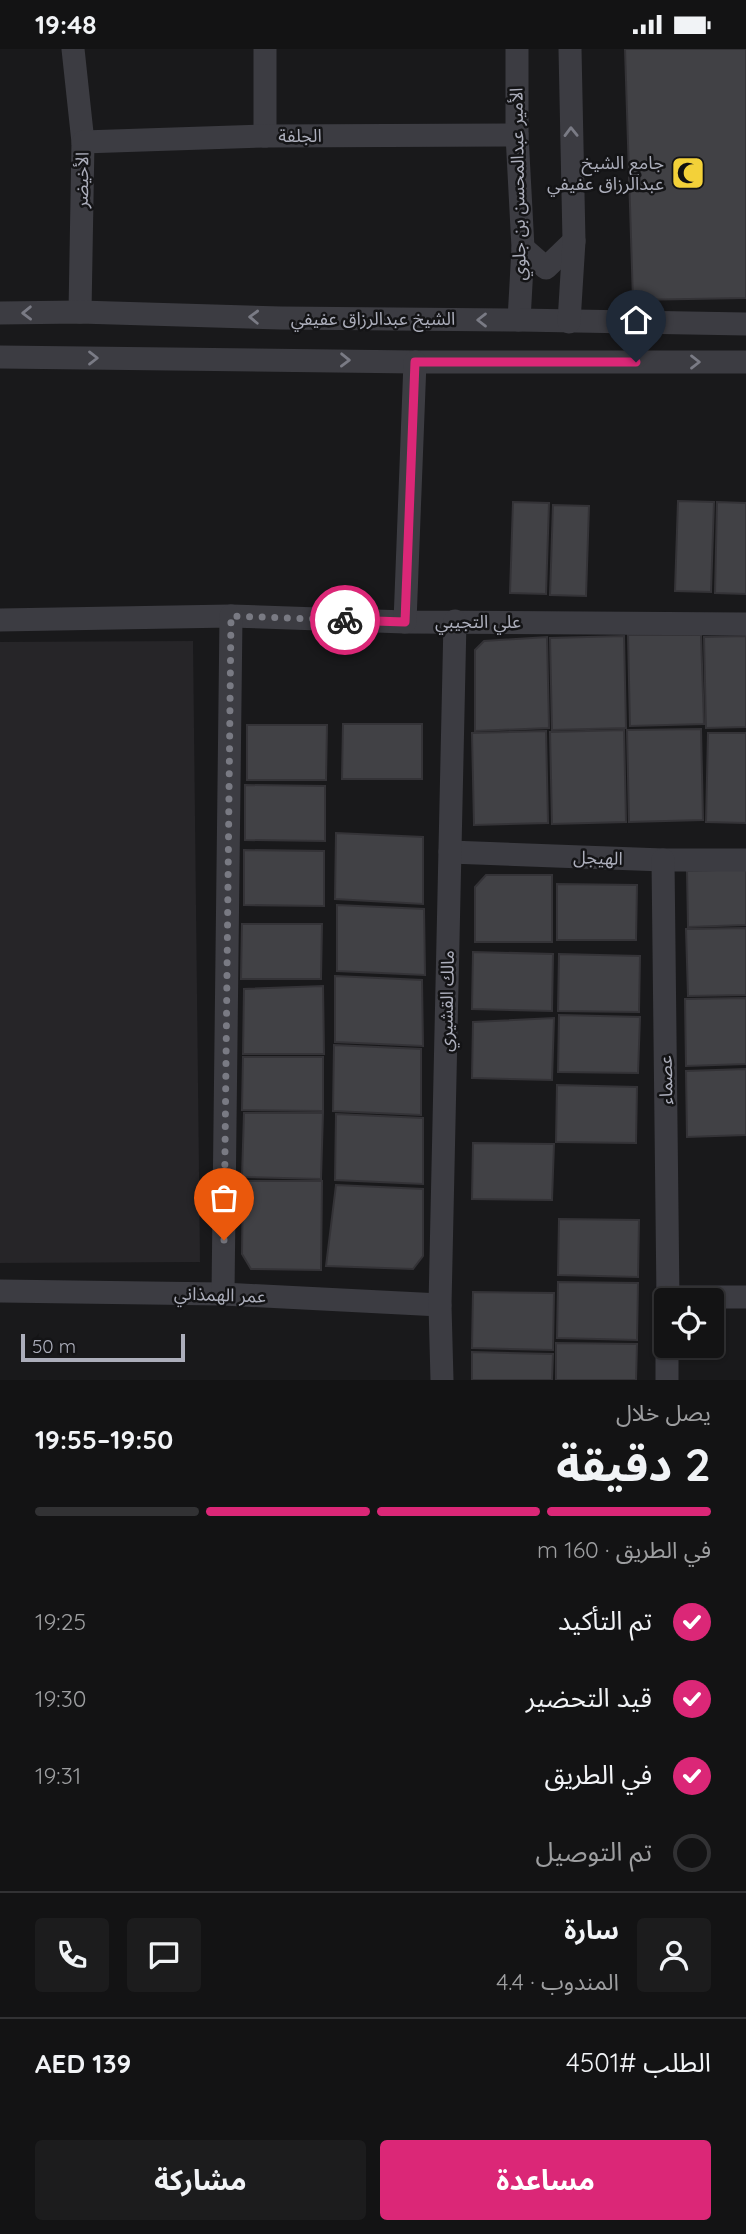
<!DOCTYPE html>
<html lang="ar">
<meta charset="utf-8">
<style>
body{margin:0;font-family:Quicksand,"Noto Sans Arabic",sans-serif;background:#1c1c1d;color:#f1f3f6;direction:rtl;height:100vh;display:flex;flex-direction:column;font-size:26px;white-space:nowrap}
*{box-sizing:border-box;margin:0}
p{font-size:23px;color:#9d9ea0}
.icon{flex:none;width:38px;height:38px;fill:none;stroke:currentColor;stroke-width:2;stroke-linecap:round;stroke-linejoin:round}
.map{position:relative;height:1331px;overflow:hidden;direction:ltr}
.details{display:flex;flex-direction:column;background:#131314;flex:1}
.details>*{flex:none}
.fabs{position:absolute;left:654px;top:1239px;display:grid;gap:14px}
.fabs a{display:grid;place-items:center;width:70px;height:70px;border-radius:7px;background:#131314;box-shadow:0 2px 5px #0004,0 0 0 2px #323234;font-size:35px}
.scale{position:absolute;left:21px;bottom:18px;width:164px;box-sizing:border-box;padding-left:7px;border:4px solid #acaebb;border-top:0;font-size:19px;line-height:24px;white-space:nowrap;color:#acaebb;-webkit-text-stroke:5px #141416;paint-order:stroke}
.pin{position:absolute;display:grid;place-items:center;width:60px;height:60px;color:#fff;margin:-72px -30px;border-radius:50% 50% 50% 0;rotate:-45deg;box-shadow:0 0 7px #0007}
.pin .icon{rotate:45deg}
.courier{position:absolute;display:grid;place-items:center;width:70px;height:70px;margin:-35px;border:5px solid #db2777;border-radius:50%;background:#fff;color:#222;box-shadow:0 2px 9px #0007}
.overview em{font-style:normal;font-weight:700}
.overview div{display:flex;flex-direction:column-reverse}
.overview{display:flex;align-items:center;justify-content:space-between;height:119px;padding:0 35px}
h1{font-size:46px;font-weight:700;line-height:52px}
.bar{display:grid;grid-template-columns:repeat(4,1fr);gap:10px 7px;align-content:center;height:84px;padding:0 35px}
.bar i{height:9px;border-radius:5px;background:#323234}
.bar .on{background:#db2777}
.bar p{grid-column:span 4}
.line{display:flex;align-items:center;gap:18px;padding:0 35px;border-top:2px solid #323234}
.line div{flex:1}
.round{display:grid;place-items:center;flex:none;width:74px;height:74px;border-radius:7px;background:#1c1c1d}
ol{padding:0 35px;list-style:none}
li{display:flex;align-items:center;gap:21px;height:77px}
li p{margin-inline-start:auto}
li .icon{padding:7px;border-radius:50%;background:#db2777;color:#fff;stroke-width:4}
li:last-child{color:#9d9ea0}
li i{width:38px;height:38px;border:4px solid #323234;border-radius:50%}
.action{display:flex;gap:14px;margin-top:auto;padding:14px 35px}
.action a{flex:1;height:80px;border-radius:7px;background:#db2777;color:#fff;font-size:28px;font-weight:700;line-height:80px;text-align:center}
.action a+a{background:#1c1c1d;color:#f1f3f6}
.status{display:flex;justify-content:space-between;align-items:center;height:49px;padding:0 35px;background:#131314;direction:ltr}
.status svg{height:19px;fill:currentColor}
.map>svg:first-child{display:block}
</style>
<div class="status"><b>19:48</b><svg viewBox="0 0 49 12"><path d="M0 12V9h3v3zM5 12V6h3v6zM10 12V3h3v9zM15 12V0h3v12zM26 1h20v11H26zM47 4h2v5h-2z"/></svg></div>
<div class="map">
<svg width="746" height="1331" viewBox="0 0 746 1331">
<rect width="100%" height="100%" fill="#19191b"/>
<!-- built -->
<path fill="#262528" d="M193,592L200,1213L0,1214V593Z"/>
<!-- building -->
<g fill="#414145" stroke="#343337" stroke-width="2">
<path d="M625,0H746V249L633,251Z"/>
<path d="M678,452L714,453L711,543L675,542Z"/>
<path d="M513,453L549,454L546,545L510,544Z"/>
<path d="M717,453L746,454V545L715,544Z"/>
<path d="M553,456L589,457L586,547L550,546Z"/>
<path d="M628,586H701L704,675L630,677Z"/>
<path d="M624,587L626,679L552,681L550,589Z"/>
<path d="M746,587V678L706,679L704,588Z"/>
<path d="M547,588L549,679L475,682V601L484,592Z"/>
<path d="M343,675H422V730H342Z"/>
<path d="M247,676H327L326,731H247Z"/>
<path d="M701,680L703,771L629,773L627,681Z"/>
<path d="M624,681L626,773L552,775L550,683Z"/>
<path d="M546,682L548,774L474,776L472,684Z"/>
<path d="M708,684H746V774L706,773Z"/>
<path d="M245,736L325,737V792L245,791Z"/>
<path d="M336,784L423,788V855L335,850Z"/>
<path d="M244,801L324,802V857L244,856Z"/>
<path d="M746,820V876L688,878L687,822Z"/>
<path d="M486,826H552V893H475V838Z"/>
<path d="M557,835L637,836L636,891H557Z"/>
<path d="M337,856L424,860L425,926L337,922Z"/>
<path d="M242,875H322L321,930H241Z"/>
<path d="M746,879V946L688,947L686,880Z"/>
<path d="M473,903L553,905L552,962L472,960Z"/>
<path d="M559,905L640,907L639,963L558,962Z"/>
<path d="M335,927L422,931L423,997L335,993Z"/>
<path d="M323,937L324,1005H243L244,940Z"/>
<path d="M746,949V1015L686,1017L685,950Z"/>
<path d="M559,966L640,968L638,1024L558,1023Z"/>
<path d="M554,969L552,1031L472,1029L473,973Z"/>
<path d="M334,996L421,1000V1066L333,1062Z"/>
<path d="M243,1008H323V1062L242,1061Z"/>
<path d="M746,1020V1086L687,1088L686,1022Z"/>
<path d="M557,1036L637,1038L636,1094L556,1093Z"/>
<path d="M244,1064H323L321,1130L242,1128Z"/>
<path d="M336,1065L423,1069V1135L335,1131Z"/>
<path d="M473,1094L554,1095L552,1151L472,1150Z"/>
<path d="M243,1132H322L321,1221L251,1220L242,1205Z"/>
<path d="M336,1136L423,1140V1207L413,1220L326,1217Z"/>
<path d="M559,1170L639,1171L638,1228L558,1226Z"/>
<path d="M558,1233L638,1234L637,1291L557,1289Z"/>
<path d="M473,1243L554,1244L553,1301L472,1299Z"/>
<path d="M556,1294L637,1295L636,1331H556Z"/>
<path d="M472,1303L553,1305L552,1331H472Z"/>
</g>
<g fill="none" stroke-linecap="round" stroke-linejoin="round">
<!-- street -->
<g stroke="#3c3c42" stroke-width="23">
<path d="M73,0L83,93L80,263"/>
<path d="M517,0V86L523,199L519,271"/>
<path d="M265,87V0"/>
<path d="M83,93L265,87L517,86"/>
<path d="M523,199L546,219L574,192"/>
<path d="M0,264L80,263L281,269L519,271L746,275"/>
<path d="M569,273L574,192L570,0"/>
<path d="M0,308L415,313H746"/>
<path d="M0,571L231,567L405,573L746,575"/>
<path d="M405,573L415,313"/>
<path d="M450,803L663,811H746"/>
<path d="M663,811L668,1251"/>
<path d="M0,1242L223,1245L440,1256"/>
<path d="M223,1245L231,567"/>
<path d="M668,1248H746"/>
<path d="M442,1331L440,1256L455,572"/>
<path d="M667,1331V1297"/>
</g>
</g>
<!-- one-way arrows -->
<defs><path id="oneway-chevron" d="M-2-3.5L2.5 0L-2 3.5" fill="none" stroke-width="1.6" stroke-linecap="round" stroke-linejoin="round" transform="scale(1.75)"/></defs>
<g stroke="#7a7b85">
<use href="#oneway-chevron" transform="translate(571 83) rotate(-91)"/>
<use href="#oneway-chevron" transform="translate(27 264) rotate(179)"/>
<use href="#oneway-chevron" transform="translate(254 268) rotate(-178)"/>
<use href="#oneway-chevron" transform="translate(482 271) rotate(180)"/>
<use href="#oneway-chevron" transform="translate(93 309)"/>
<use href="#oneway-chevron" transform="translate(345 311) rotate(1)"/>
<use href="#oneway-chevron" transform="translate(695 313)"/>
</g>
<g fill="none" stroke-linecap="round" stroke-linejoin="round">
<!-- done -->
<path stroke="#797a83" stroke-width="7" stroke-dasharray="0 12.6" d="M224,1191L231,567L345,571"/>
<!-- route -->
<path stroke="#db2777" stroke-width="9" d="M345,571L405,573L415,313H636"/>
</g>
<!-- icons -->
<defs>
<symbol id="mosque-square" viewBox="-11 -11 22 22"><rect x="-9" y="-9" width="18" height="18" rx="4" fill="#f3d139" stroke="#141416"/><path d="M3.5-4.9A6 6 0 1 0 3.5 4.9A5 5 0 1 1 3.5-4.9Z" fill="#111"/></symbol>
</defs>
<g fill-rule="evenodd">
<use href="#mosque-square" x="669" y="105" width="38" height="38"/>
</g>
<g text-anchor="middle" stroke-width="5" stroke-linejoin="round" paint-order="stroke">
<!-- street labels -->
<g font-size="18" fill="#acaebb" stroke="#141416">
<text x="300" y="93">الجلفة</text>
<text transform="translate(82 131) rotate(-89)" y="6">الأخيضر</text>
<text transform="translate(518 135) rotate(-91)" y="6">الأمير عبدالمحسن بن جلوي</text>
<text x="373" y="276">الشيخ عبدالرزاق عفيفي</text>
<text x="478" y="579">علي التجيبي</text>
<text transform="translate(598 809) rotate(2)" y="6">الهيجل</text>
<text transform="translate(447 952) rotate(-89)" y="6">مالك القشيري</text>
<text transform="translate(666 1031) rotate(-91)" y="6">عصماء</text>
<text transform="translate(220 1246) rotate(2)" y="6">عمر الهمذاني</text>
</g>
<!-- poi labels -->
<g font-size="18" fill="#acaebb" stroke="#141416" text-anchor="end">
<text x="664" y="120">جامع الشيخ<tspan x="664" dy="21">عبدالرزاق عفيفي</tspan></text>
</g>
</g>
</svg>
<div class="fabs">
<a><svg class="icon" aria-label="locate" viewBox="0 0 24 24"><circle cx="12" cy="12" r="6"/><path d="M12 2v4M12 18v4M2 12h4M18 12h4"/></svg></a>
</div>
<div class="scale">50 m</div>
<div class="pin" style="left:224px;top:1191px;background:#ea580c"><svg class="icon" aria-label="bag" viewBox="0 0 24 24"><path d="M5 8h14l-1 12H6zM9 8a3 3 0 0 1 6 0"/></svg></div>
<div class="pin" style="left:636px;top:313px;background:#1f2937"><svg class="icon" aria-label="home" viewBox="0 0 24 24"><path d="M3 11l9-7 9 7M6 9v11h12V9"/></svg></div>
<div class="courier" style="left:345px;top:571px"><svg class="icon" aria-label="bike" viewBox="0 0 24 24"><circle cx="6" cy="16" r="4"/><circle cx="18" cy="16" r="4"/><path d="M6 16l4-8h5l3 8M10 8l3 8H6M13 5h3"/></svg></div>
</div>
<section class="details">
<div class="overview"><div><h1>2 دقيقة</h1><p>يصل خلال</p></div><em>19:50–19:55</em></div>
<div class="bar"><i class="on"></i><i class="on"></i><i class="on"></i><i></i><p>في الطريق · 160 m</p></div>
<ol>
<li><svg class="icon" aria-label="check" viewBox="0 0 24 24"><path d="M5 12l5 5 9-10"/></svg>تم التأكيد<p>19:25</p></li>
<li><svg class="icon" aria-label="check" viewBox="0 0 24 24"><path d="M5 12l5 5 9-10"/></svg>قيد التحضير<p>19:30</p></li>
<li><svg class="icon" aria-label="check" viewBox="0 0 24 24"><path d="M5 12l5 5 9-10"/></svg>في الطريق<p>19:31</p></li>
<li><i></i>تم التوصيل</li>
</ol>
<div class="line" style="height:126px"><a class="round"><svg class="icon" aria-label="person" viewBox="0 0 24 24"><circle cx="12" cy="8" r="4"/><path d="M4 21q1-7 8-7t8 7"/></svg></a><div><b>سارة</b><p>المندوب · 4.4</p></div><a class="round"><svg class="icon" aria-label="chat" viewBox="0 0 24 24"><path d="M4 5h16v11H9l-5 4z"/></svg></a><a class="round"><svg class="icon" aria-label="phone" viewBox="0 0 24 24"><path d="M5 4h4l2 5-3 2q2 4 5 5l2-3 5 2v4C11 20 4 13 5 4z"/></svg></a></div>
<div class="line" style="height:91px"><div>الطلب #4501</div><b>AED 139</b></div>
<div class="action"><a>مساعدة</a><a>مشاركة</a></div>
</section>
